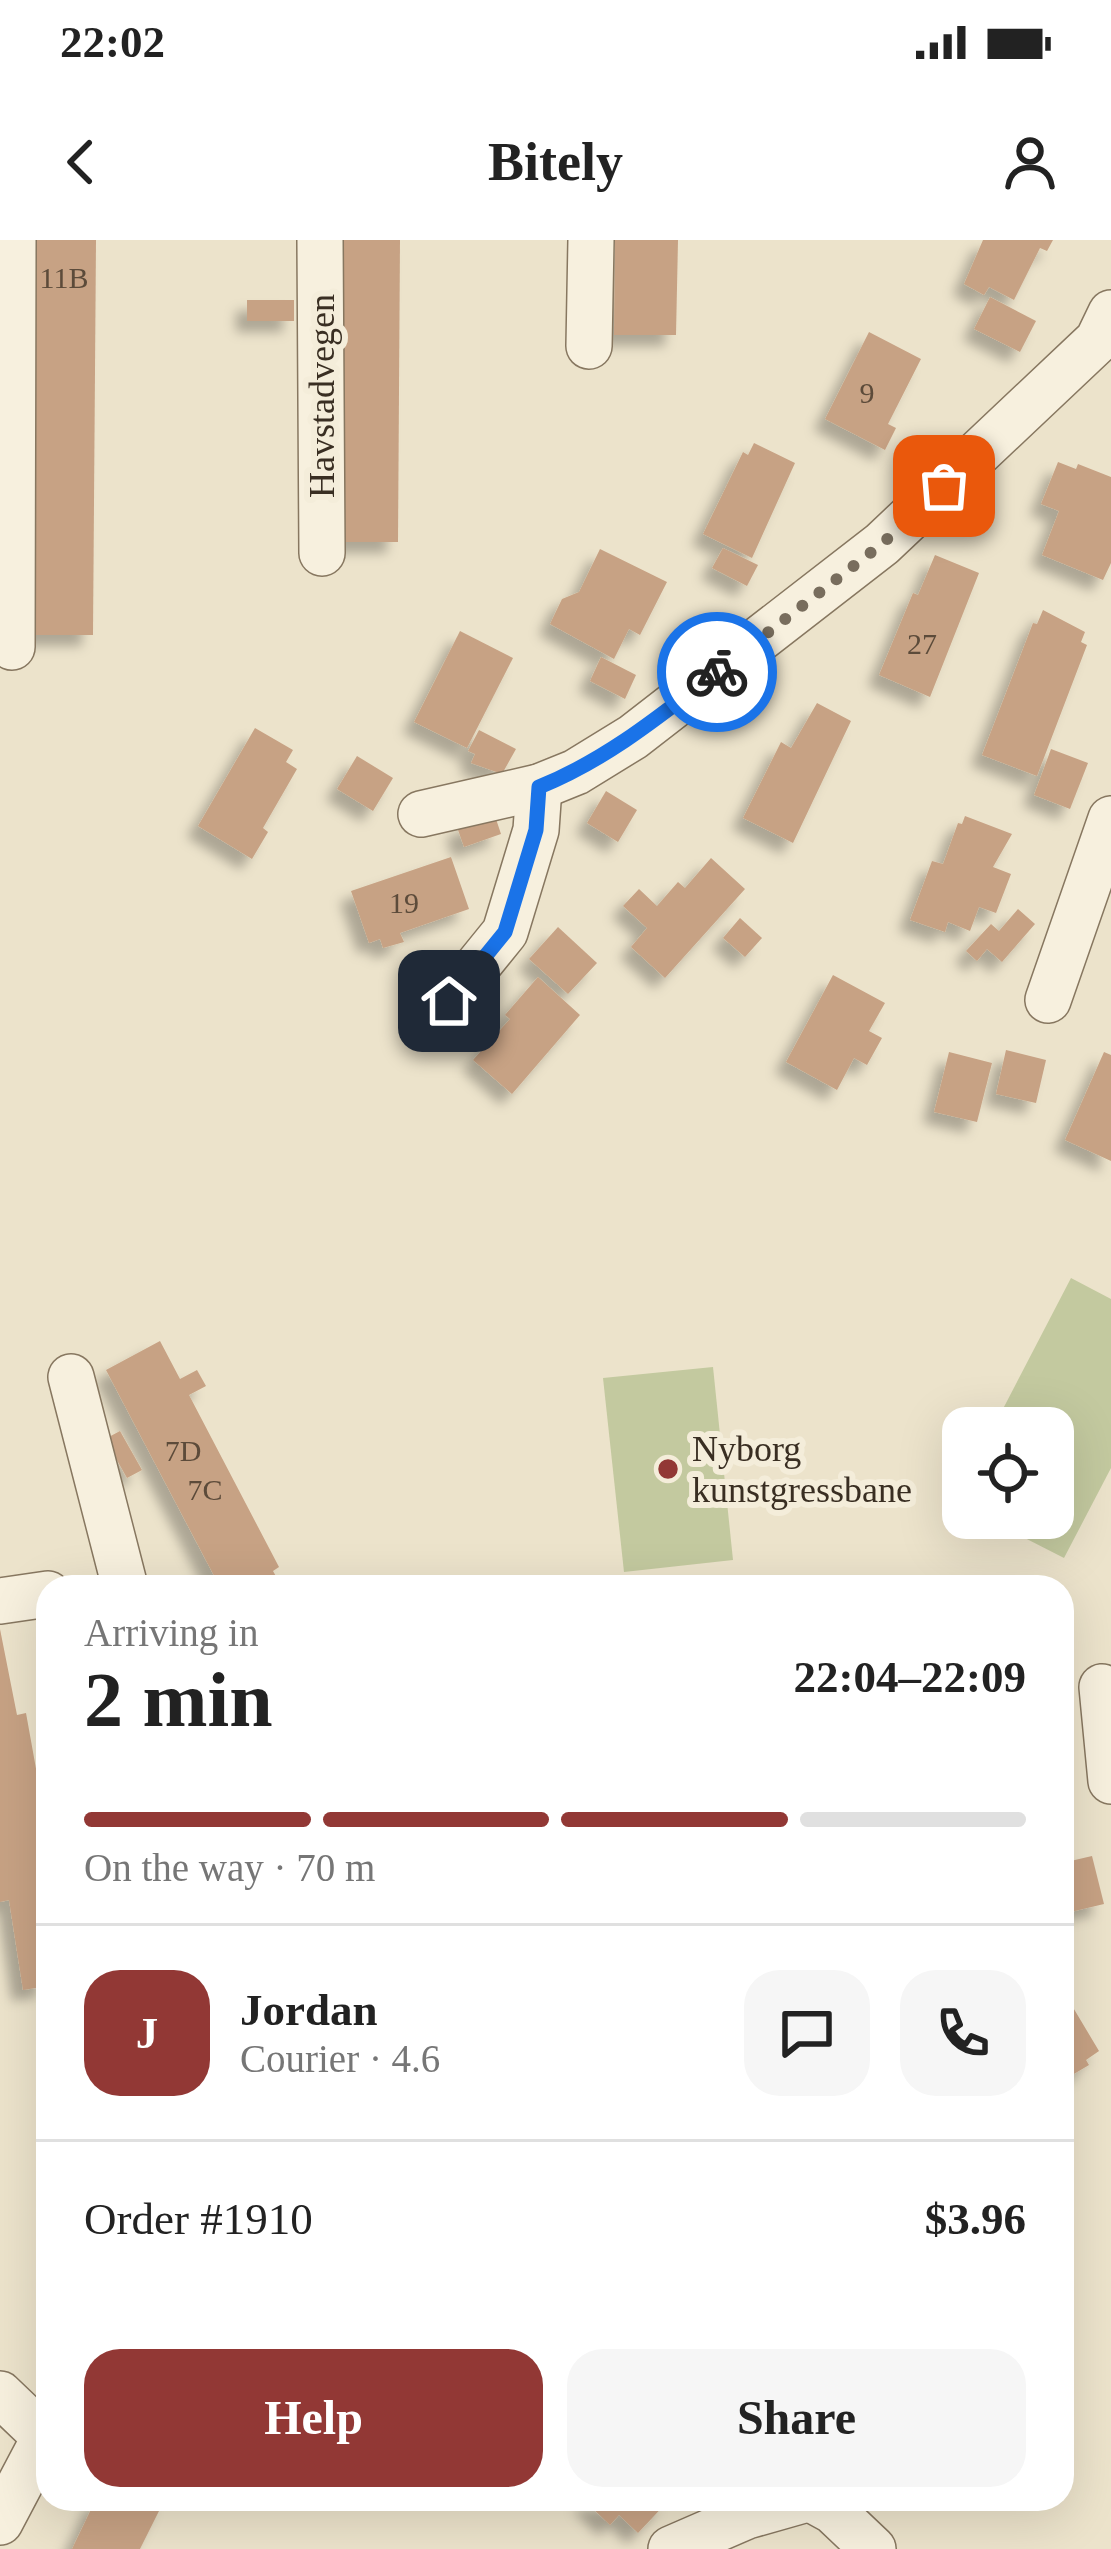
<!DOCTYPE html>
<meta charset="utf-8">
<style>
body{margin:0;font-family:"Times New Roman",serif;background:#f6f6f6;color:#222;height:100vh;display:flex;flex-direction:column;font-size:45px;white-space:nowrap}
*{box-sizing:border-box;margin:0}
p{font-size:39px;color:#767676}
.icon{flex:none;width:66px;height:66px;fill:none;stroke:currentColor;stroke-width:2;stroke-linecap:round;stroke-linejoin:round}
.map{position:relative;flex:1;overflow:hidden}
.panel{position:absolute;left:36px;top:1335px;width:1038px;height:936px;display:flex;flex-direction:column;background:#fff;border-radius:36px;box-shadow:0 12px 48px #0002}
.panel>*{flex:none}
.controls{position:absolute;left:942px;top:1167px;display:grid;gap:24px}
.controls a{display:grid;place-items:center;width:132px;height:132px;border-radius:24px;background:#fff;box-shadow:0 12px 48px #0002;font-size:60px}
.pin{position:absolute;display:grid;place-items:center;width:102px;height:102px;color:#fff;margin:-51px;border-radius:24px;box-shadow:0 6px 18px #0006}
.courier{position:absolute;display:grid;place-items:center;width:120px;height:120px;margin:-60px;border:9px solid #1a73e8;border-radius:50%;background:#fff;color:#222;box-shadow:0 3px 15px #0007}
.headline em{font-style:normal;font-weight:700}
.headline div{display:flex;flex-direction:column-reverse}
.headline{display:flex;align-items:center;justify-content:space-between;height:204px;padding:0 48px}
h1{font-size:78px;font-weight:700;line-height:90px}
.bar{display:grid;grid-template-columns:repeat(4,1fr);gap:18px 12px;align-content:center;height:144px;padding:0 48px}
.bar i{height:15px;border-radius:9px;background:#e0e0e0}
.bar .active{background:#923835}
.bar p{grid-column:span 4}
.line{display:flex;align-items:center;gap:30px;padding:0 48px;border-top:3px solid #e0e0e0}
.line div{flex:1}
.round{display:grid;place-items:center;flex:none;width:126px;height:126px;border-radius:36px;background:#f6f6f6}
.primary-button{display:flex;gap:24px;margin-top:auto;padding:24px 48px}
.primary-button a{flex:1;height:138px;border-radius:36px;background:#923835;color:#fff;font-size:48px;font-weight:700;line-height:138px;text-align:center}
.primary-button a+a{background:#f6f6f6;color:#222}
.status{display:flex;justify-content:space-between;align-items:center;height:84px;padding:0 60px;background:#fff;direction:ltr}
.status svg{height:33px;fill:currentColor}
header{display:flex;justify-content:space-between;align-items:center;height:156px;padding:0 48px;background:#fff;font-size:54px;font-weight:700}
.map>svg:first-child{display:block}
</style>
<div class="status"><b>22:02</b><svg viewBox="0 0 49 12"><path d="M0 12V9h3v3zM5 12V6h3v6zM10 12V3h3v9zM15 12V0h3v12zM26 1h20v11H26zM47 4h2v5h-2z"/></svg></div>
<header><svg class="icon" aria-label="back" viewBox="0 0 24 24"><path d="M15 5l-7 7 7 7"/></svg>Bitely<svg class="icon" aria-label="person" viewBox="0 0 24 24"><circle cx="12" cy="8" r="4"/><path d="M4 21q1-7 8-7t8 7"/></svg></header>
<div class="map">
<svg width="1111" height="2309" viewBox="0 0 1111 2309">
<defs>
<filter id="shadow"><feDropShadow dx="-11" dy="11" stdDeviation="6" flood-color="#0004"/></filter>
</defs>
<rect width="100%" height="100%" fill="#ece3cb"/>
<!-- green -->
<g fill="#c3c99f">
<path d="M1071,1038L1111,1059V1228L1064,1318L986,1278H1053V1188H993Z"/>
<path d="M713,1127L733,1320L624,1332L603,1138Z"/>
</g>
<!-- building -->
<g fill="#c7a284" filter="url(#shadow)">
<path d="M33,0H96L93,395H31Z"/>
<path d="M337,0H400L398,302H335Z"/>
<path d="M615,0H678L676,95H614Z"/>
<path d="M983,0H1053L1047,11L1040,8L1014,60L989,47L984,55L964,44Z"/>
<path d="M990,57L1036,81L1020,112L974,89Z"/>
<rect x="247" y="60" width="47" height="21"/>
<path d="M869,92L921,119L888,184L896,188L885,210L825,179Z"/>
<path d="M754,203L795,223L752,318L703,294L743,212L748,215Z"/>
<path d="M1058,222L1076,229L1078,224L1111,237V323L1103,340L1042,315L1059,271L1041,264Z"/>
<path d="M723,308L758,325L747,346L712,328Z"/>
<path d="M600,309L667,342L640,395L629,389L614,419L550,384L562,359L579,352Z"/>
<path d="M935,315L979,333L930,457L879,435L913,353L918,355Z"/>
<path d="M1043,370L1085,392L1081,402L1087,405L1037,536L982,515L1033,383L1037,384Z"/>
<path d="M460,391L513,418L467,508L414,482Z"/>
<path d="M601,417L636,435L625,459L590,441Z"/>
<path d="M817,463L851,481L793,603L743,578L781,502L791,508Z"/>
<path d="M255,488L293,510L286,522L297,529L263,588L268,592L252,619L198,586Z"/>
<path d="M479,490L516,509L502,534L471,523L475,514L468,511Z"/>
<path d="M1051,509L1088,523L1070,569L1034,555Z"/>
<path d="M357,516L393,538L373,571L337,549Z"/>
<path d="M606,551L637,570L618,602L587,583Z"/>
<path d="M494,573L501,594L464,607L457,587Z"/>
<path d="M965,576L1012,594L993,627L1011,634L996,673L979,667L970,691L948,682L945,692L910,680L932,621L943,624L958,583L962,584Z"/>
<path d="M451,617L469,669L400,693L404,702L383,708L380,699L369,703L351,651Z"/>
<path d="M711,618L745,649L665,738L631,707L647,688L623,666L639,649L657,666L678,642L685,648Z"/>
<path d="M1018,669L1035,684L1002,722L987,709L977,721L966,711L991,684L999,691Z"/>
<path d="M740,678L762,698L745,717L723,698Z"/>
<path d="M558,687L597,723L568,754L529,719Z"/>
<path d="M833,735L885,763L869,791L882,798L867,825L854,818L837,850L786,822Z"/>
<path d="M538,737L580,775L512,854L473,820L510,779L505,775Z"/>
<path d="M1006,810L1046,820L1036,863L996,854Z"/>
<path d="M949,812L992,823L977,882L934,872Z"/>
<path d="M1104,812L1111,815V921L1065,900Z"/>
<path d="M160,1101L180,1139L197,1130L206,1146L189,1155L279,1327L273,1331L282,1347H220L106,1130Z"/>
<path d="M120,1191L142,1230L127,1238L105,1199Z"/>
<path d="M0,1389L17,1475L26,1473L42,1562L48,1561V1746L23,1750L9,1660L0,1662Z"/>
<path d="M1092,1616L1104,1664L1062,1674V1623Z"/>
<path d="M1062,1749L1099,1811L1086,1820L1089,1825L1062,1841Z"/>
<path d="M96,2259H165L140,2309H72Z"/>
<path d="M583,2259H670L638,2293L619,2275L610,2285Z"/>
</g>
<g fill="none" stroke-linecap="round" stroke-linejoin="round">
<defs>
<g id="minor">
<path d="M320,0L322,313"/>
<path d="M589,106L591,0"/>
<path d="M12,407L13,0"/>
<path d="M421,574L539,547L576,532L633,497L882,304L1098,100L1111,73"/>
<path d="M1048,760L1111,579"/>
<path d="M449,761L505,692L536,590L539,547"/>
<path d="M71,1137L125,1347"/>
<path d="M0,1361L48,1354"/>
<path d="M1102,1447L1111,1541"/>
<path d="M0,2154L45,2197"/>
<path d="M811,2259L833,2271L873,2309"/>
<path d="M0,2282L48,2191"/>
<path d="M671,2309L747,2276L807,2259"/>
</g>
</defs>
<!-- minor casing -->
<use href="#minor" stroke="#877760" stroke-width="48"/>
<!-- minor -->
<use href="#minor" stroke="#f7f0de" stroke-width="45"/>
</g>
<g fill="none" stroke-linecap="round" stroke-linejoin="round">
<!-- done -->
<path stroke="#786d5d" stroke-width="12" stroke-dasharray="0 21.6" d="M717,432L882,304L944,246"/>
<!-- route -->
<path stroke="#1a73e8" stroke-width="15" d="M449,761L505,692L536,590L539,547C606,520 660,476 717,432"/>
</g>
<!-- markers -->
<circle fill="#923835" stroke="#f4edda" stroke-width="4.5" cx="668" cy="1229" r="12"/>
<g text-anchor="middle" stroke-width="12" stroke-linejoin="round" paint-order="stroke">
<!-- number labels -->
<g font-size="30" fill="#5c4b3a">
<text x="64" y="48">11B</text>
<text x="867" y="163">9</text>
<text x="922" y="414">27</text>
<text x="404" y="673">19</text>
<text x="183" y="1221">7D</text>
<text x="205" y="1260">7C</text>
</g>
<!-- street labels -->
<g font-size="36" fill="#392e22" stroke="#f4edda">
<text transform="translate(321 156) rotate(-90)" y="13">Havstadvegen</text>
</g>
<!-- poi labels -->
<g font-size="36" fill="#392e22" stroke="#f4edda" text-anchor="start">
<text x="692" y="1221">Nyborg<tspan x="692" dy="41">kunstgressbane</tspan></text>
</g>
</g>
</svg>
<div class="controls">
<a><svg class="icon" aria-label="locate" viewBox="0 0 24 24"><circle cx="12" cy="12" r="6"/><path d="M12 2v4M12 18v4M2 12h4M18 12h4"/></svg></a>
</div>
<div class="pin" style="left:944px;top:246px;background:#ea580c"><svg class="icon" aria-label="bag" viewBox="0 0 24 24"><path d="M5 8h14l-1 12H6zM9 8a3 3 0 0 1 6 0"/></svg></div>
<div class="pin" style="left:449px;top:761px;background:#1f2937"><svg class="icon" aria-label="home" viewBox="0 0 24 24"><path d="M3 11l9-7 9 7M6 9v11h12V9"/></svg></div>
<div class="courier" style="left:717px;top:432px"><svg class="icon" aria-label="bike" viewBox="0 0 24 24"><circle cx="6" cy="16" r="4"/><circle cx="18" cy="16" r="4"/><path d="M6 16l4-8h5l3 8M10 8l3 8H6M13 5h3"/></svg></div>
<section class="panel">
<div class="headline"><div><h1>2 min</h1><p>Arriving in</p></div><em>22:04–22:09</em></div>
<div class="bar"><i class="active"></i><i class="active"></i><i class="active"></i><i></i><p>On the way · 70 m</p></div>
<div class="line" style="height:216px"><b class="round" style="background:#923835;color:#fff">J</b><div><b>Jordan</b><p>Courier · 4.6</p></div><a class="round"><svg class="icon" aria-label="chat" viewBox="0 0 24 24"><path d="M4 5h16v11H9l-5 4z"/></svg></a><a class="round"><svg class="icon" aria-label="phone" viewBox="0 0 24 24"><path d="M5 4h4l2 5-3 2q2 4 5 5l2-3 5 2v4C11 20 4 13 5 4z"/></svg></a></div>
<div class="line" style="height:156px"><div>Order #1910</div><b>$3.96</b></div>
<div class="primary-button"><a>Help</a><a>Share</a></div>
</section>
</div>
